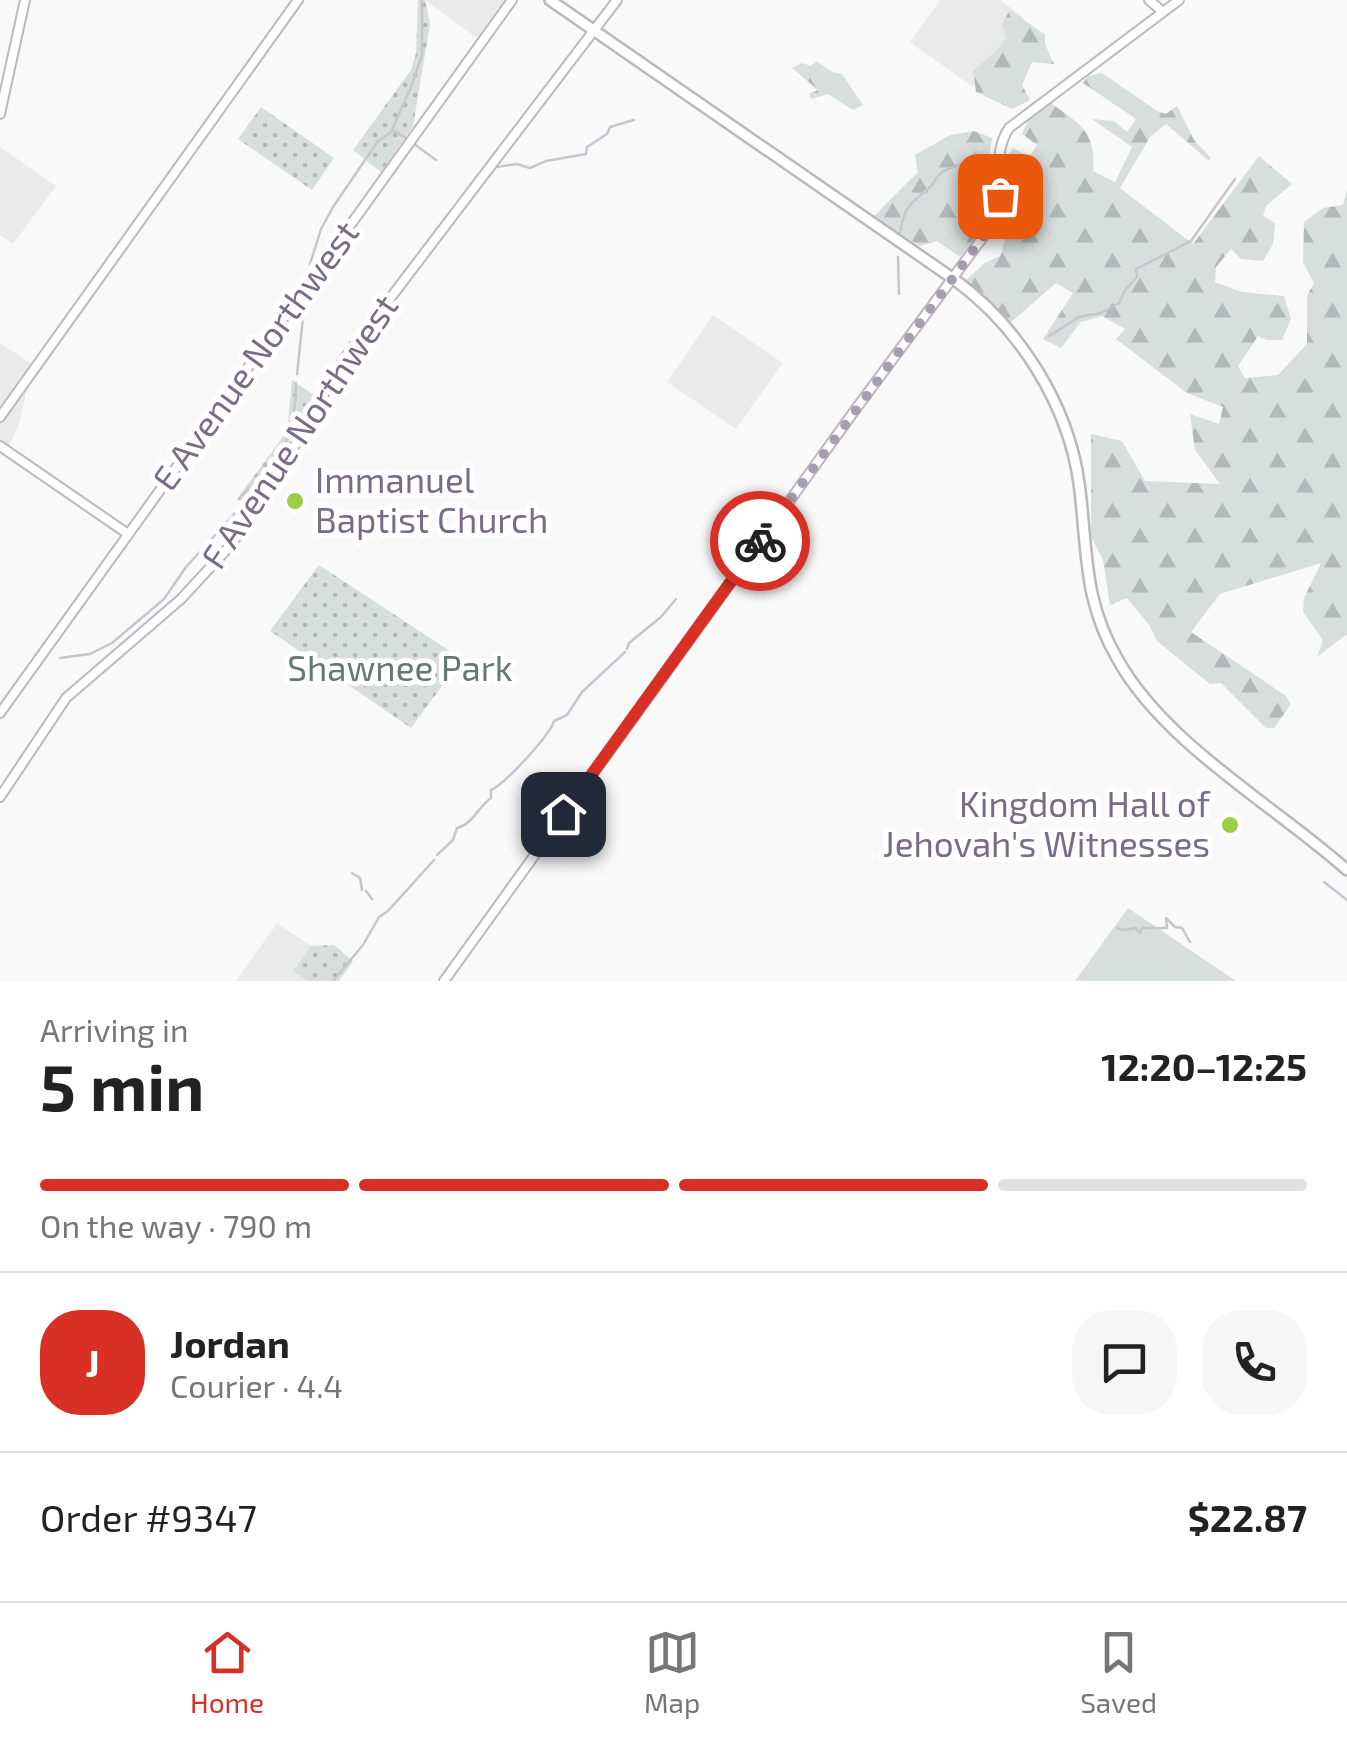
<!DOCTYPE html>
<meta charset="utf-8">
<style>
body{margin:0;font-family:"Exo 2",sans-serif;background:#f6f6f6;color:#222;height:100vh;display:flex;flex-direction:column;font-size:38px;white-space:nowrap}
*{box-sizing:border-box;margin:0}
p{font-size:32px;color:#767676}
.icon{flex:none;width:55px;height:55px;fill:none;stroke:currentColor;stroke-width:2;stroke-linecap:round;stroke-linejoin:round}
.map{position:relative;height:981px;overflow:hidden}
.sheet{display:flex;flex-direction:column;background:#fff;flex:1}
.sheet>*{flex:none}
.pin{position:absolute;display:grid;place-items:center;width:85px;height:85px;color:#fff;margin:-42px;border-radius:20px;box-shadow:0 5px 15px #0006}
.courier{position:absolute;display:grid;place-items:center;width:100px;height:100px;margin:-50px;border:8px solid #d93025;border-radius:50%;background:#fff;color:#222;box-shadow:0 2px 12px #0007}
.overview em{font-style:normal;font-weight:700}
.overview div{display:flex;flex-direction:column-reverse}
.overview{display:flex;align-items:center;justify-content:space-between;height:170px;padding:0 40px}
h1{font-size:65px;font-weight:700;line-height:75px}
.bar{display:grid;grid-template-columns:repeat(4,1fr);gap:15px 10px;align-content:center;height:120px;padding:0 40px}
.bar i{height:12px;border-radius:8px;background:#e0e0e0}
.bar .active{background:#d93025}
.bar p{grid-column:span 4}
.line{display:flex;align-items:center;gap:25px;padding:0 40px;border-top:2px solid #e0e0e0}
.line div{flex:1}
.round{display:grid;place-items:center;flex:none;width:105px;height:105px;border-radius:40px;background:#f6f6f6}
.tabs{display:flex;justify-content:space-around;align-items:center;height:140px;border-top:2px solid #e0e0e0;background:#fff;font-size:28px;color:#767676}
.tabs a{display:grid;justify-items:center;gap:5px}
.tabs .active{color:#d93025}
.map>svg:first-child{display:block}
</style>
<div class="map">
<svg width="1347" height="981" viewBox="0 0 1347 981">
<defs>
<pattern id="forest-firs" width="22" height="20" patternUnits="userSpaceOnUse" patternTransform="scale(2.5)"><rect width="22" height="20" fill="#d7dedc"/><path d="M5 1l3.5 6h-7zM16 11l3.5 6h-7z" fill="#b3b8b8"/></pattern>
<pattern id="park-dots" width="8" height="8" patternUnits="userSpaceOnUse" patternTransform="scale(2.5)"><rect width="8" height="8" fill="#d7dedc"/><path d="M2 2h.1M6 6h.1" fill="none" stroke="#b3b8b8" stroke-width="1.8" stroke-linecap="round"/></pattern>
</defs>
<rect width="100%" height="100%" fill="#f8f9f8"/>
<!-- built -->
<g fill="#eaeaeb">
<path d="M425,0H505L477,38Z"/>
<path d="M940,0H1000L1023,17L973,87L910,42Z"/>
<path d="M0,147L56,186L13,244L0,235Z"/>
<path d="M713,315L783,363L736,429L667,382Z"/>
<path d="M0,343L36,367L30,375L19,424L7,450L0,446Z"/>
<path d="M277,923L311,946L293,971L307,981H236Z"/>
</g>
<!-- green -->
<path fill="#d7dedc" d="M1128,908L1236,981H1075Z"/>
<!-- forest -->
<g fill="url(#forest-firs)">
<path d="M1010,10L1045,35V44L1054,64L1032,62L1022,85L1030,100L1012,109L976,92L973,71L994,53L1006,38L1002,24Z"/>
<path d="M816,61L832,72L842,74L863,105L853,110L828,94L811,99L809,94L818,90L792,68L802,63L811,66Z"/>
<path d="M1102,73L1157,111L1166,114L1177,106L1194,140L1211,158L1209,161L1166,124L1150,137L1120,188L1193,244L1259,156L1292,184L1266,206L1263,216L1275,223L1273,244L1263,261L1241,259L1231,249L1216,267L1215,282L1241,292L1284,296L1291,319L1282,340H1267L1258,336L1238,366L1245,378L1278,375L1307,344V296L1314,283L1303,262L1304,222L1323,208L1343,205L1347,190V634L1317,657L1323,640L1303,612L1304,598L1321,563L1220,594L1191,632L1286,696L1291,704L1274,728H1266L1221,683L1210,684L1157,641L1149,625L1127,598L1110,605L1103,560L1091,536V434L1122,441L1145,481L1220,484L1195,450L1190,414L1219,424L1223,407L1187,393L1116,339L1125,329L1102,316L1081,322L1061,348L1043,339L1073,293L1056,283L1010,323L966,280L985,263L1000,256L1022,182L1005,176L1004,161L1013,148L1029,157L1037,145L1022,134L1031,114L1049,102C1077,122 1097,130 1093,171L1115,182L1132,147L1092,119L1114,121L1127,132L1136,119L1083,83L1088,76Z"/>
<path d="M974,131L992,138L988,164V220L960,257L937,241L920,246L873,217L918,172L915,155L950,135Z"/>
</g>
<!-- park -->
<g fill="url(#park-dots)">
<path d="M418,0H425L430,24L413,126L381,172L353,150L411,70L416,53Z"/>
<path d="M261,107L334,158L312,190L238,139Z"/>
<path d="M292,380L315,396L266,481L248,505L237,499L287,431Z"/>
<path d="M319,565L462,659L411,728L270,631Z"/>
<path d="M334,945L353,961L339,981H307L293,971L311,946Z"/>
</g>
<g fill="none" stroke-linecap="round" stroke-linejoin="round">
<!-- stream -->
<g stroke="#c9c5d0" stroke-width="2.5">
<path d="M394,131L406,138"/>
<path d="M414,144L436,160"/>
<path d="M497,167L517,164L530,168L546,161L586,154L587,147L607,134L610,127L634,120"/>
<path d="M900,232C905,204 912,203 931,186C935,182 937,176 941,173C955,163 963,169 976,152"/>
<path d="M898,257L899,294"/>
<path d="M310,264L321,229L333,207L378,141L391,132L411,87L422,55V0"/>
<path d="M1049,336L1079,317L1101,313L1119,303L1125,290L1137,277L1136,269L1191,241L1235,179"/>
<path d="M297,374L305,299"/>
<path d="M239,499C245,489 258,482 267,472C289,448 296,415 296,383"/>
<path d="M627,649L629,643L661,617L676,599"/>
<path d="M60,658L90,654L112,643L164,599L186,567L238,510"/>
<path d="M437,855L453,840L457,828C473,824 478,807 491,798V790C505,784 550,735 554,721L567,715L582,692L625,652"/>
<path d="M352,873L360,878L362,890"/>
<path d="M1324,882L1347,900"/>
<path d="M366,891L372,899"/>
<path d="M1117,928L1122,930L1136,928L1140,933L1142,928H1167L1166,918L1175,927L1182,928L1190,942"/>
<path d="M333,981L363,945L379,917L388,911L434,860"/>
</g>
<defs>
<g id="secondary">
<path d="M1149,0L1163,12"/>
<path d="M0,114L25,0"/>
<path d="M0,417L298,0"/>
<path d="M0,446L128,534"/>
<path d="M0,713L512,0"/>
<path d="M0,797L66,698L181,599L229,547L267,494L344,359L617,0"/>
<path d="M444,981L855,410L989,229C1009,196 988,160 1009,128L1179,0"/>
</g>
<path id="primary" d="M550,0L955,280C1019,327 1068,404 1079,483C1088,550 1082,598 1118,660C1166,745 1274,805 1347,870"/>
</defs>
<!-- secondary casing -->
<use href="#secondary" stroke="#bdb8c0" stroke-width="12"/>
<!-- primary casing -->
<use href="#primary" stroke="#bbb7be" stroke-width="14"/>
<!-- secondary -->
<use href="#secondary" stroke="#fff" stroke-width="8"/>
<!-- primary -->
<use href="#primary" stroke="#fff" stroke-width="9"/>
</g>
<g fill="none" stroke-linecap="round" stroke-linejoin="round">
<!-- done -->
<path stroke="#a69dad" stroke-width="10" stroke-dasharray="0 18" d="M760,541L989,229L997,215L1000,196"/>
<!-- route -->
<path stroke="#d93025" stroke-width="12" d="M563,814L760,541"/>
</g>
<!-- markers -->
<g fill="#9cce43" stroke="#fff" stroke-width="4">
<circle cx="295" cy="501" r="10"/>
<circle cx="1230" cy="825" r="10"/>
</g>
<g text-anchor="middle" stroke-width="10" stroke-linejoin="round" paint-order="stroke">
<!-- street labels -->
<g font-size="35" fill="#7a6c85" stroke="#fff">
<text transform="translate(256 356) rotate(-54)" y="12">E Avenue Northwest</text>
<text transform="translate(300 432) rotate(-56)" y="12">F Avenue Northwest</text>
</g>
<!-- poi labels -->
<g font-size="35" fill="#7a6c85" stroke="#fff" text-anchor="start">
<text x="315" y="493">Immanuel<tspan x="315" dy="40">Baptist Church</tspan></text>
<text x="1210" y="817" text-anchor="end">Kingdom Hall of<tspan x="1210" dy="40">Jehovah's Witnesses</tspan></text>
</g>
<!-- park labels -->
<g font-size="35" fill="#667876" stroke="#fff">
<text x="400" y="681">Shawnee Park</text>
</g>
</g>
</svg>
<div class="pin" style="left:1000px;top:196px;background:#ea580c"><svg class="icon" aria-label="bag" viewBox="0 0 24 24"><path d="M5 8h14l-1 12H6zM9 8a3 3 0 0 1 6 0"/></svg></div>
<div class="pin" style="left:563px;top:814px;background:#1f2937"><svg class="icon" aria-label="home" viewBox="0 0 24 24"><path d="M3 11l9-7 9 7M6 9v11h12V9"/></svg></div>
<div class="courier" style="left:760px;top:541px"><svg class="icon" aria-label="bike" viewBox="0 0 24 24"><circle cx="6" cy="16" r="4"/><circle cx="18" cy="16" r="4"/><path d="M6 16l4-8h5l3 8M10 8l3 8H6M13 5h3"/></svg></div>
</div>
<section class="sheet">
<div class="overview"><div><h1>5 min</h1><p>Arriving in</p></div><em>12:20–12:25</em></div>
<div class="bar"><i class="active"></i><i class="active"></i><i class="active"></i><i></i><p>On the way · 790 m</p></div>
<div class="line" style="height:180px"><b class="round" style="background:#d93025;color:#fff">J</b><div><b>Jordan</b><p>Courier · 4.4</p></div><a class="round"><svg class="icon" aria-label="chat" viewBox="0 0 24 24"><path d="M4 5h16v11H9l-5 4z"/></svg></a><a class="round"><svg class="icon" aria-label="phone" viewBox="0 0 24 24"><path d="M5 4h4l2 5-3 2q2 4 5 5l2-3 5 2v4C11 20 4 13 5 4z"/></svg></a></div>
<div class="line" style="height:130px"><div>Order #9347</div><b>$22.87</b></div>
</section>
<nav class="tabs">
<a class="active"><svg class="icon" aria-label="home" viewBox="0 0 24 24"><path d="M3 11l9-7 9 7M6 9v11h12V9"/></svg>Home</a>
<a><svg class="icon" aria-label="map" viewBox="0 0 24 24"><path d="M3 6l6-2 6 2 6-2v14l-6 2-6-2-6 2zM9 4v14M15 6v14"/></svg>Map</a>
<a><svg class="icon" aria-label="saved" viewBox="0 0 24 24"><path d="M7 4h10v16l-5-4-5 4z"/></svg>Saved</a>
</nav>
